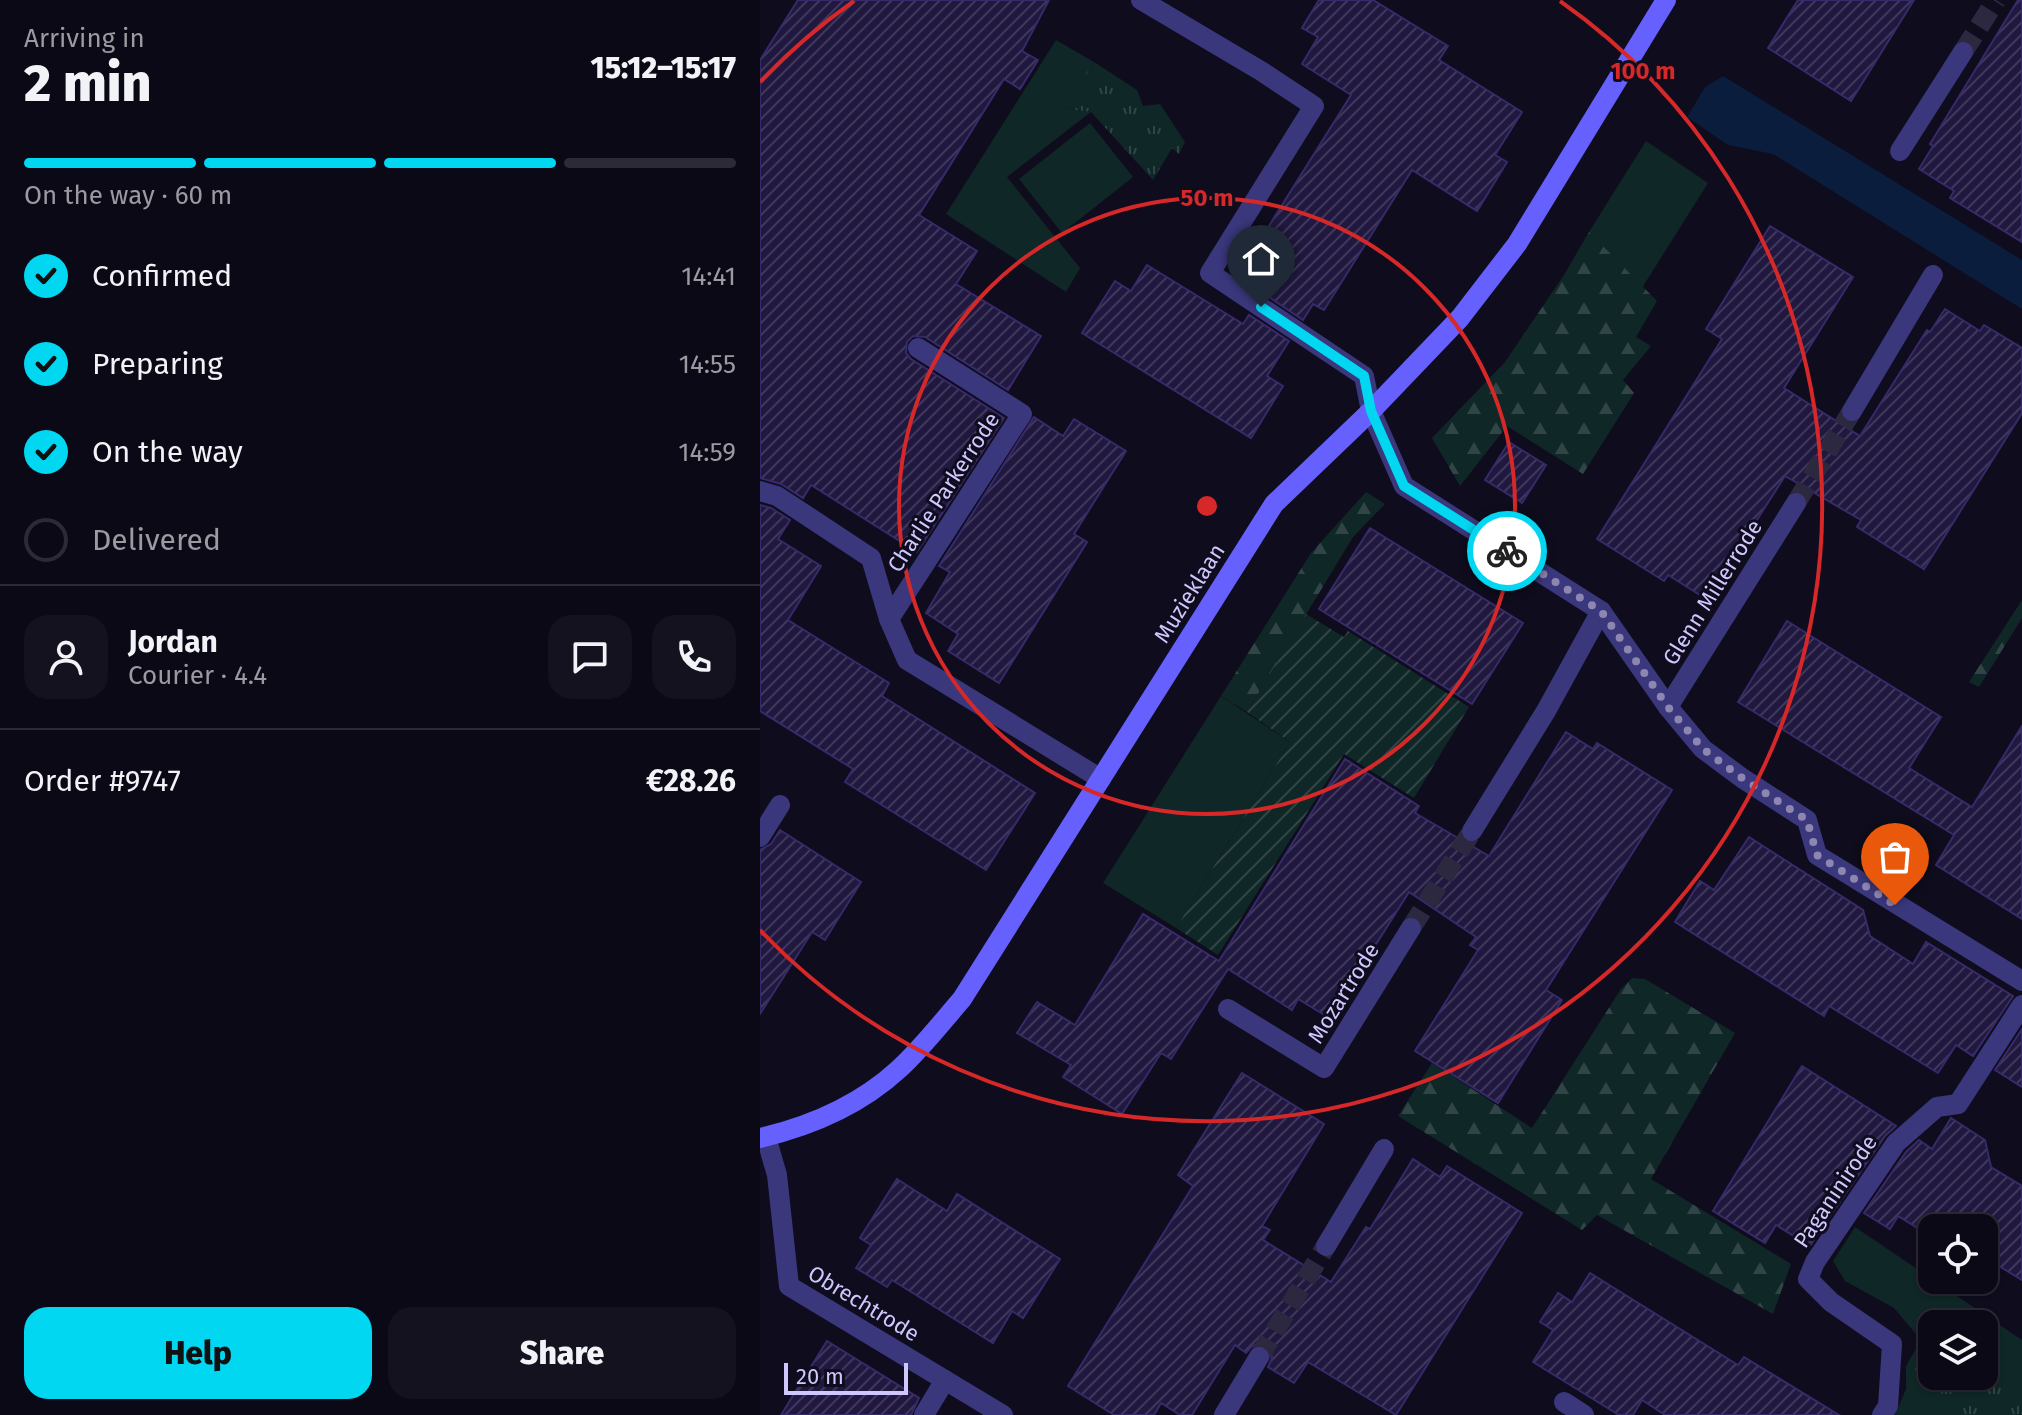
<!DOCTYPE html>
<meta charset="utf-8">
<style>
body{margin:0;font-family:"Fira Sans",sans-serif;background:#14121f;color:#f1f3f6;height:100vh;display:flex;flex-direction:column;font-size:30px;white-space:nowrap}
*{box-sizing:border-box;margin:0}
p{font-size:26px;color:#9a9aa1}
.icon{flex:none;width:44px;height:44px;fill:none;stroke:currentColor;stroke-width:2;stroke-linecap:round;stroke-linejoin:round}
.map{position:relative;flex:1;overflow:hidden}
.sheet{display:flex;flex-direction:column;background:#0b0916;width:760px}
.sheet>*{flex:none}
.fabs{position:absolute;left:1158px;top:1214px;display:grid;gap:16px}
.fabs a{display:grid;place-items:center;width:80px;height:80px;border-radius:16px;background:#0b0916;box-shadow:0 2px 6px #0004,0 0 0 2px #2b2a35;font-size:40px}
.scale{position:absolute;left:24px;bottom:20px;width:124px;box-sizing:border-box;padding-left:8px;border:4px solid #cfc8ff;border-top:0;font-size:22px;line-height:28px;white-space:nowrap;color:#cfc8ff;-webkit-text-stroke:6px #0f0c1d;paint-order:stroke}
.pin{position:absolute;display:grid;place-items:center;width:68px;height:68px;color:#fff;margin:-82px -34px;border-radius:50% 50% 50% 0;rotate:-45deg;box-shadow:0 0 8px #0007}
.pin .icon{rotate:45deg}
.courier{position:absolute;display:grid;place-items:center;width:80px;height:80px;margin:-40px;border:6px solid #01d7f1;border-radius:50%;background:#fff;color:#222;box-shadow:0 2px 10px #0007}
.summary em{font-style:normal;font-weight:800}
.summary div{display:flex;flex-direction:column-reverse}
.summary{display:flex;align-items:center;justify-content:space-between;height:136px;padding:0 24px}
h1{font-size:52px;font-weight:800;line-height:60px}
.bar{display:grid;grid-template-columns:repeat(4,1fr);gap:12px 8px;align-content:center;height:96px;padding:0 24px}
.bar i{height:10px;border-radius:6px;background:#2b2a35}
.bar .current{background:#01d7f1}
.bar p{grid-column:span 4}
.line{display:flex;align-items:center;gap:20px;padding:0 24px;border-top:2px solid #2b2a35}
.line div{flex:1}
.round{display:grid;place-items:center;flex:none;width:84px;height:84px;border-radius:24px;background:#14121f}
ol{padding:0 24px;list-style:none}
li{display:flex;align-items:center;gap:24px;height:88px}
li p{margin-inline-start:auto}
li .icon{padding:8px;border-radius:50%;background:#01d7f1;color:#111;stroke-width:4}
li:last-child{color:#9a9aa1}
li i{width:44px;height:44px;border:4px solid #2b2a35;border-radius:50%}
.button{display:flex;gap:16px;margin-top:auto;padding:16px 24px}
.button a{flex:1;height:92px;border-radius:24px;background:#01d7f1;color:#111;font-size:32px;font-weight:800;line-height:92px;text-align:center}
.button a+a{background:#14121f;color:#f1f3f6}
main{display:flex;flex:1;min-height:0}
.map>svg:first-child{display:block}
</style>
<main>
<section class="sheet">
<div class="summary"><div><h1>2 min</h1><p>Arriving in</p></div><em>15:12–15:17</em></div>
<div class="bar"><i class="current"></i><i class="current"></i><i class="current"></i><i></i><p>On the way · 60 m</p></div>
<ol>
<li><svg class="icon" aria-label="check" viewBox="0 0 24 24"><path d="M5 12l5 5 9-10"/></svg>Confirmed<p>14:41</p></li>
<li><svg class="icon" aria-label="check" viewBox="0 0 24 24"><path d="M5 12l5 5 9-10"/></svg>Preparing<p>14:55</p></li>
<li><svg class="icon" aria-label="check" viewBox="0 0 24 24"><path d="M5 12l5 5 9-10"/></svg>On the way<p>14:59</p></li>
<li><i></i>Delivered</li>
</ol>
<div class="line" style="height:144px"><a class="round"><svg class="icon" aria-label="person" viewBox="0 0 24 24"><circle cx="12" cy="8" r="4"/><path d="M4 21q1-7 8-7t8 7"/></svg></a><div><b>Jordan</b><p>Courier · 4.4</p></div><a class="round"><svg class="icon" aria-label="chat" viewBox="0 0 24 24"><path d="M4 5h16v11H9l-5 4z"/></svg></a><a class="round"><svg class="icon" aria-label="phone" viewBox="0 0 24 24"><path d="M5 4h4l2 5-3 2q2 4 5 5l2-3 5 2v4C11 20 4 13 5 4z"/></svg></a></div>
<div class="line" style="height:104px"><div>Order #9747</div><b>€28.26</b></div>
<div class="button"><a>Help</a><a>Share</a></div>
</section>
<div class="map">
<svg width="1262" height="1415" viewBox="0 0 1262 1415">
<defs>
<pattern id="forest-firs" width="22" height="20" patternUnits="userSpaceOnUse" patternTransform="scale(2)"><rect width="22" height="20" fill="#0f2726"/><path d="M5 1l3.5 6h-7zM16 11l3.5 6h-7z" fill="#314547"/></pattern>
<pattern id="park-tufts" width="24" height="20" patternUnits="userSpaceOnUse" patternTransform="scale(2)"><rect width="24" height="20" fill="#0f2726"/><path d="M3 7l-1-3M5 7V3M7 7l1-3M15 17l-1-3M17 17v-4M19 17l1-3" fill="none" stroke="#314547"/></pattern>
<pattern id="garden-furrows" width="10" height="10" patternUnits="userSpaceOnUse" patternTransform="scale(2)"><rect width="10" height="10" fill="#0f2726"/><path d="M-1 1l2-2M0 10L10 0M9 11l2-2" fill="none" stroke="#314547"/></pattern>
<pattern id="building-hatch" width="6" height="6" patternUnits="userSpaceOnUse" patternTransform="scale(2)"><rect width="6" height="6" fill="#20183e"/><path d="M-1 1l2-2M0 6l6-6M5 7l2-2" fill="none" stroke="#3f385b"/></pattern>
</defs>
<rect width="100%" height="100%" fill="#0f0c1d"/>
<!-- grass -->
<g fill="#0f2726" fill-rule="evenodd">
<path d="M296,40L334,62L303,108L331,112L247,177L320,268L306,292L186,214Z"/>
<path d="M330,123L373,177L302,233L259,179Z"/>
<path d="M886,141L948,183L882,288L829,232Z"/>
<path d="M461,696L530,742L416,928L343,883Z"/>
<path d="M1095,1227L1262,1340V1415H1135L1146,1389V1366L1161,1340L1134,1308L1085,1281L1073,1261ZM1172,1324H1224V1376H1172Z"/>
</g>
<!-- forest -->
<g fill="url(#forest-firs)">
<path d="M829,232L897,301L876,337L891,346L863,380L874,393L823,474L747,426L700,486L672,438L745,362L804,275Z"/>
<path d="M606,492L625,504L593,537L487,712L461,696L551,553Z"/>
<path d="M1262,600V618L1219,687L1209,682Z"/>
<path d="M872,978L885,979L975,1033L891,1179L1031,1264L1013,1314L837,1215L822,1230L638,1116L672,1063L772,1128L861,989Z"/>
</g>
<!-- park -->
<g fill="url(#park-tufts)">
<path d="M334,62L377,90L383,106L400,104L425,142L419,154L412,148L393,180L331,112L302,108Z"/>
<path d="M1151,1357L1172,1361V1376H1224V1370L1245,1388L1262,1385V1415H1186C1183,1384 1178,1387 1149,1382Z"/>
</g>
<!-- garden -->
<path fill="url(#garden-furrows)" d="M546,614L584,637L588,631L709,707L654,798L584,754L458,955L416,928L530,742L487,712Z"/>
<!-- water -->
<path fill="#0b1d3d" d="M963,76L1262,260V309L1013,154L968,145L927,117L945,87Z"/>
<!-- building -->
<g fill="url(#building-hatch)" stroke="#372a6a" stroke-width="2">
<path d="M38,0H289L262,51L278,60L260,89L244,79L159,215L217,251L196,284L281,336L248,390L165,337L153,336L147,342L146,353L151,359L244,418L157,552L51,485L43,498L21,484L0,478V60Z"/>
<path d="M559,0H613L688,46L679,60L762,112L735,155L747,162L717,211L652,170L564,310L553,304L543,320L503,293L523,262L497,245L591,95L542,64L558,37L542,28Z"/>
<path d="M1038,0H1154L1091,101L1008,48Z"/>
<path d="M1258,0H1262V242L1190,198L1194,191L1159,169L1173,146L1170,144Z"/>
<path d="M1010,226L1093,277L1024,388L1100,436L1167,330L1170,332L1185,309L1220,331L1224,325L1262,348V413L1164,569L1097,527L1101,520L1025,476L961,576L958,574L943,597L908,575L904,581L837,539L962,339L946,329Z"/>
<path d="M387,265L483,324L489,315L529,341L507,376L523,386L491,438L322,333L355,281L371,291Z"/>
<path d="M274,417L303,436L314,419L366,451L314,534L327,542L239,683L188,651L198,634L166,613L190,572L179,566Z"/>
<path d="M749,442L786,465L762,503L725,480Z"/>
<path d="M0,505L11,508L30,520L18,539L61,566L28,620L129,683L122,696L275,793L226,870L85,782L93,769L0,711Z"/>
<path d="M610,528L763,623L712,704L559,609Z"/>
<path d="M1027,621L1181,717L1149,768L1212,807L1262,726V919L1176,865L1194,835L978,702Z"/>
<path d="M806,732L833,749L837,743L912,790L786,990L802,1000L738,1103L655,1051L718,950L710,945L716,937L649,892L613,949L609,946L566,1016L538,999L532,1010L468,969L411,1059L401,1053L362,1114L303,1077L311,1065L257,1033L277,1002L315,1025L383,914L459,961L585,759L659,806L655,813L729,856Z"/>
<path d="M20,830L101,882L65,940L52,932L0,1014V850L11,844Z"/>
<path d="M989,837L1103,910L1110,936L1153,964L1166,942L1253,996L1213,1056L1196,1045L1178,1073L1069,1006L1064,1016L915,922L940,881L954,890Z"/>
<path d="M1262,1029V1087L1235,1070Z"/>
<path d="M1042,1066L1136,1126L1125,1136L1050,1246L1016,1225L1005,1243L953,1211Z"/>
<path d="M482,1073L564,1124L502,1226L510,1230L503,1240L571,1282L606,1227L610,1229L653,1159L680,1177L687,1166L762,1213L636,1415L548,1362L534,1383L508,1367L512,1358L511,1351L500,1344L492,1346L486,1353L475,1345L432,1415H420L401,1403L394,1415H354L308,1386L433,1186L418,1175Z"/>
<path d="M1191,1118L1225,1140L1231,1167L1262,1186V1280L1224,1257V1228H1172V1237L1138,1216L1130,1229L1104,1213L1146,1152L1159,1140L1172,1149Z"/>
<path d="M137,1179L187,1211L197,1194L300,1259L263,1318L252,1311L233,1343L132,1280L127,1287L96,1268L111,1245L100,1238Z"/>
<path d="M830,1273L978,1365L984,1357L1079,1415H905L882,1400L873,1415H859L773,1362L793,1330L780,1322L798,1293L812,1302Z"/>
<path d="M67,1341L159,1398L151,1415H21Z"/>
</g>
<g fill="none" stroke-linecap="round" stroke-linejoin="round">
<!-- street-tunnel -->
<g stroke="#2c283f" stroke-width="20" stroke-dasharray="20 10" stroke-linecap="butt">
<path d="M1203,52L1236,0"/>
<path d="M1036,503L1092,411"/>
<path d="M651,928L712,831"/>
<path d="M499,1357L566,1246"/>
</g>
<!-- street -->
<g stroke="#3a377c" stroke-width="20">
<path d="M381,0L501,71L554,106L450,273L604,376L611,411L644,486L841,611L908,707L943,749L982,778L1047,820L1057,855L1262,981"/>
<path d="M1140,151L1203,52"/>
<path d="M1092,411L1173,275"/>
<path d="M0,491L17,496L111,558L129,619L147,660L341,779"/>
<path d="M129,619L262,414L158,348"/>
<path d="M908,707L1036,503"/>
<path d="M712,831L786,711L841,611"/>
<path d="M0,837L20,805"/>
<path d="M468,1009L564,1068L651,928"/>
<path d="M6,1137L17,1175L29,1286L243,1415"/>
<path d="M566,1246L624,1149"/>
<path d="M804,1402L824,1415"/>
<path d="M164,1415L185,1380"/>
<path d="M464,1415L499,1357"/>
<path d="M1122,1415L1128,1406L1132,1344L1071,1302L1048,1279L1055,1262L1136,1143L1177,1107L1198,1104L1262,1005"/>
</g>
<!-- secondary -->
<path stroke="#6560fe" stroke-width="20" d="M0,1138C51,1126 100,1105 139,1069C162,1048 182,1022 202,999L514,504L611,411L700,318L757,244L906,0"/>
</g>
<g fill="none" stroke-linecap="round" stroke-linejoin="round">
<!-- done -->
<path stroke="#8c86b0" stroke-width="8" stroke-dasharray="0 14.4" d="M747,551L841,611L908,707L943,749L982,778L1047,820L1057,855L1135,905"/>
<!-- route -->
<path stroke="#01d7f1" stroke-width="10" d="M501,307L604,376L611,411L644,486L747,551"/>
</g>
<!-- distance rings -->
<g fill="none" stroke="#d62828" stroke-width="4">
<circle cx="447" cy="506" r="308"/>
<path d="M0 82A616 616 0 0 1 94 1M800 1A616 616 0 1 1 0 930"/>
</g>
<g text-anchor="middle" stroke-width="6" stroke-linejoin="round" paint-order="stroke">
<!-- street labels -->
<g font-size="22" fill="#cfc8ff" stroke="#0f0c1d">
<text transform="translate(183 492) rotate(-57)" y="8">Charlie Parkerrode</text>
<text transform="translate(952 592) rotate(-58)" y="8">Glenn Millerrode</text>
<text transform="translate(429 593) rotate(-58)" y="8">Muzieklaan</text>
<text transform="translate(583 993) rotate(-58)" y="8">Mozartrode</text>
<text transform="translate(1075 1191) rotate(-56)" y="8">Paganinirode</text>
<text transform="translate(104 1303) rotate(31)" y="8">Obrechtrode</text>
</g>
</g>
<circle cx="447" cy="506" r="12" fill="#d62828" stroke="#0f0c1d" stroke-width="4"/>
<g font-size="24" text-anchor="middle" font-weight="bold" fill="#d62828" stroke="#0f0c1d" stroke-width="6" stroke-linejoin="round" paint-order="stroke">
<text x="883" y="79">100 m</text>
<text x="447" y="206">50 m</text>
</g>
</svg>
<div class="fabs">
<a><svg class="icon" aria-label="locate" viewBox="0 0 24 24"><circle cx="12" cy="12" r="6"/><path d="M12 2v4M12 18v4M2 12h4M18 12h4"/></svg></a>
<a><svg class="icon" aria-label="layers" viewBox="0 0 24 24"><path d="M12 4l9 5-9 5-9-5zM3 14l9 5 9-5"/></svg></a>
</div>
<div class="scale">20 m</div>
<div class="pin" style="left:1135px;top:905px;background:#ea580c"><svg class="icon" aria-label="bag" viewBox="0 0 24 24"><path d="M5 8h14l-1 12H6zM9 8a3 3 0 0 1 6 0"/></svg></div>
<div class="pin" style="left:501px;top:307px;background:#1f2937"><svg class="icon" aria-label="home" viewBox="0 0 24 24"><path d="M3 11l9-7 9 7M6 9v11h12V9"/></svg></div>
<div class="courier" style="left:747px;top:551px"><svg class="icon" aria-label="bike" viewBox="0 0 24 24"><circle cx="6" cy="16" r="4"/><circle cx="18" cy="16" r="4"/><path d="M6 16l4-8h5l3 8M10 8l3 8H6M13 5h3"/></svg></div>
</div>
</main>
